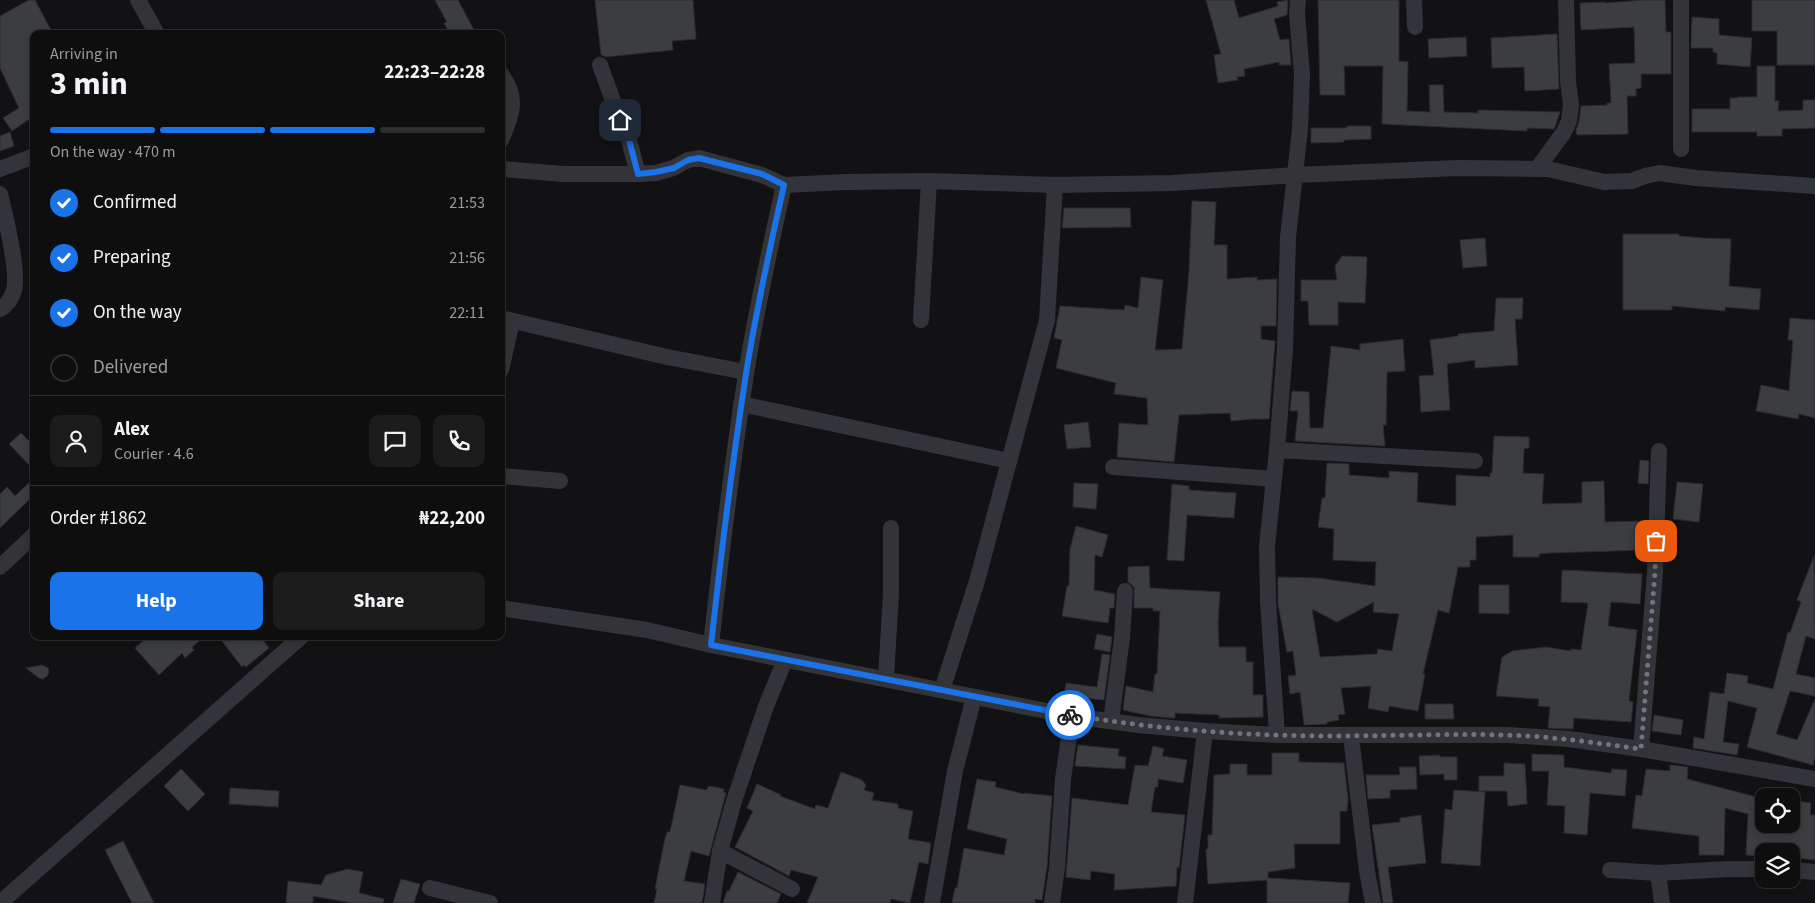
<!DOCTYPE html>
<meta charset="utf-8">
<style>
body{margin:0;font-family:"Source Sans 3",sans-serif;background:#1c1c1d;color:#f1f3f6;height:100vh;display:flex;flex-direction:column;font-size:19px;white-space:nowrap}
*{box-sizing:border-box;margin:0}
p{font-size:16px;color:#9b9c9e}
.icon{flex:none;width:28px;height:28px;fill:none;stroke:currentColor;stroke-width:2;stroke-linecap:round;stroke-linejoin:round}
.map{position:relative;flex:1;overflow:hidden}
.panel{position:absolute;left:30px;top:30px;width:475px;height:610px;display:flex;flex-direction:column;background:#0e0e0f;border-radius:10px;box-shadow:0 2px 8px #0003,0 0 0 1px #2e2e2f}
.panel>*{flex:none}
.tools{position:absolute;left:1755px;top:788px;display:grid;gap:10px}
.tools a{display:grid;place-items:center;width:45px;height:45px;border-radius:10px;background:#0e0e0f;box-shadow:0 2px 8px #0003,0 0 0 1px #2e2e2f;font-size:25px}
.pin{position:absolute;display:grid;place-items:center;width:42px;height:42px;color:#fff;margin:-21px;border-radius:10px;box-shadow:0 2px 8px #0006}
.courier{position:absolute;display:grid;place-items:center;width:50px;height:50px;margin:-25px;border:4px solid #1a73e8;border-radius:50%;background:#fff;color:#222;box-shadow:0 1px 6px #0007}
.head em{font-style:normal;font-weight:700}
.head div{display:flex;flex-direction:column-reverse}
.head{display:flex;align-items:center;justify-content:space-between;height:85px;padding:0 20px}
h1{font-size:32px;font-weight:700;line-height:38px}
.bar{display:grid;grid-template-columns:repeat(4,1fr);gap:8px 5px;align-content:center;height:60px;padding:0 20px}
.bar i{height:6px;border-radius:4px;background:#2e2e2f}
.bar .current{background:#1a73e8}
.bar p{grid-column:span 4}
.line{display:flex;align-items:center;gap:12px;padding:0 20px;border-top:1px solid #2e2e2f}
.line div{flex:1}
.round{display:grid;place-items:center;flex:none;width:52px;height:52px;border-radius:10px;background:#1c1c1d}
ol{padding:0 20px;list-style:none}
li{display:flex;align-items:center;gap:15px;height:55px}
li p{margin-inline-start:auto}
li .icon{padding:5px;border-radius:50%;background:#1a73e8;color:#fff;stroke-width:4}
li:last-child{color:#9b9c9e}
li i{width:28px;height:28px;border:2px solid #2e2e2f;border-radius:50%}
.action{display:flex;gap:10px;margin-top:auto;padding:10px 20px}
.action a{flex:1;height:58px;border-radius:10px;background:#1a73e8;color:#fff;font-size:20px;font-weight:700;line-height:58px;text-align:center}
.action a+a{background:#1c1c1d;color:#f1f3f6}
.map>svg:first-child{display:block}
</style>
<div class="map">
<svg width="1815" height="903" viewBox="0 0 1815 903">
<rect width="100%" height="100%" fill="#121214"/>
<!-- building -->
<g fill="#3c3d41" stroke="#2c2c30" fill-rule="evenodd">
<path d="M29,0H35L53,34H34V116L12,131L3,118L19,108L0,68V16Z"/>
<path d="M435,0H458L476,34H450L444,23L447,22Z"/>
<path d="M595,0H693L696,39L672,41L673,50L606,57L601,55Z"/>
<path d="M1206,0H1234L1239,18L1278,6L1277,2L1288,0L1287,15L1274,19L1280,40L1289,39L1291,65H1279V62L1244,69L1245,76L1237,77L1238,80L1218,83L1214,55L1221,54Z"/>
<path d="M1318,0H1399V61L1408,62L1407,111L1430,112L1429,85H1443L1444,112L1478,113V110L1560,112L1555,127L1554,129L1527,128V131L1382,124L1383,66H1344L1345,95H1320Z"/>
<path d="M1644,0H1665L1666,32H1671V74H1641V88L1636,89V96H1627L1628,134L1577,135L1576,130L1579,122L1581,106L1607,105V103H1611L1609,64L1635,63L1634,27L1581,30L1580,3L1605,2V3Z"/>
<path d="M1752,0H1815V65H1777V31H1752Z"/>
<path d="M1692,17L1719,19V35L1752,38L1750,67L1717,64V53L1713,52V48H1691Z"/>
<path d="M1557,34L1559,89L1525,91L1524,67L1492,68L1491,38Z"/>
<path d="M1466,37L1467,56L1429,58L1428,39Z"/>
<path d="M1757,66H1775V101H1779L1778,111L1803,110V100H1815V128L1782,129V136H1757V132H1692V109H1730V98H1737V97H1757Z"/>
<path d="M1347,126H1371V139L1344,140V142L1311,143V128H1347Z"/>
<path d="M10,132L14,146L0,151V136Z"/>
<path d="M1192,201L1216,202L1214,245H1227V279L1257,277V280L1277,279L1276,326H1261V339L1275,341L1269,419H1253L1231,421L1230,413L1179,415L1174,462L1117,457L1119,423L1148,425L1147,398L1114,394L1116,383L1056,368L1062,340L1054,338L1060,306L1124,310L1125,305L1138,308L1141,277L1163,280L1155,350L1182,349L1189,272Z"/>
<path d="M1064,208H1130L1131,227L1062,228Z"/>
<path d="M1623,234H1679V236L1702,238L1731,239L1729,286L1761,289L1759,310L1725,307V311L1672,306V310H1623Z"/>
<path d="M1485,238L1487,266L1463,268L1460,240Z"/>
<path d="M1342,256L1367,257L1365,303L1338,302V325H1309L1308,301H1301V280H1337L1335,266Z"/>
<path d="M1496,298H1523L1522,319H1515L1518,365L1475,368V360L1447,364L1450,410L1421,412L1419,376L1434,375L1430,340L1458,336V334L1494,331Z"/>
<path d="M1790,318L1815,320V418L1799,414L1798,419L1756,411L1761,385L1789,391L1793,340H1788Z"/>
<path d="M1403,339L1405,371L1387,372L1386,425H1383L1385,446L1295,441L1298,411H1290L1292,391L1309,392L1310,428H1323L1331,346L1360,350V344Z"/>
<path d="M1088,422L1091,447L1067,449L1064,425Z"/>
<path d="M21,433L34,446V470L9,444Z"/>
<path d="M1494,436L1529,437V448L1524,449L1523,473L1544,474L1542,504L1582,503V482L1604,481L1605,522L1644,521L1645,550L1549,553L1539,554V557H1513V535L1476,537V560H1470V567H1458L1449,613L1438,610L1423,674H1425L1418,711L1389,706L1388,712L1368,708L1371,686L1341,688L1345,714L1338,715L1339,720L1327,722V724L1304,725L1300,692L1290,694L1288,676L1296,675L1293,651L1287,652L1278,604V577L1318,578L1375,586L1376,562L1333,560L1334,529L1318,527L1322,498H1325L1327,463L1349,464V475L1389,478V471L1418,473L1417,502L1456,506V475L1490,477V473H1492ZM1374,602L1373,612L1399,614L1392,651L1378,649L1377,654L1320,657L1312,609L1337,622Z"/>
<path d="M1640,460L1649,461L1648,484L1638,483Z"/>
<path d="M34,478V495L0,528V494L7,487L15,496Z"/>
<path d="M1677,482L1703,484L1699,522L1673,519Z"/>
<path d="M1074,483L1098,484L1096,509L1073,507Z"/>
<path d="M1172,484L1189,486V490L1236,493L1234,518L1187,515L1184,561L1167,560Z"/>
<path d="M1076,526L1108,535L1102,557L1095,555L1094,590L1115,594L1114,608H1110L1108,623L1062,616L1067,586H1069L1070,549Z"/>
<path d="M1814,556L1815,639L1806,636L1796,674L1815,678V696L1790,691L1776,734L1797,740L1815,699V756L1813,765L1747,747L1757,708L1728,701L1723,742L1739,744L1737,755L1693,748L1694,737L1704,739L1710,692L1724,694L1727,673L1748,676L1747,683L1773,689L1788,632L1790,633L1801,602L1797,600Z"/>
<path d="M1149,566L1150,588L1220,592L1218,622L1219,647H1246V662H1253V695H1263V717L1219,718V715L1175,713V718H1171L1151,716L1123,710L1126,686L1153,692L1155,674H1157L1160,611H1153V608H1134V587L1128,582V567Z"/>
<path d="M1562,570L1642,574L1640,604L1611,602L1608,626L1637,630L1629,701L1633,702L1631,722L1574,718L1573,729L1548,728L1550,707L1538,706L1539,699L1496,696L1502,657L1512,651L1546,647L1571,651V649L1581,650L1588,603L1561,602Z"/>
<path d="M1479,585H1509V614L1479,613Z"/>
<path d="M1097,634L1112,637L1110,652L1094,649Z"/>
<path d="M149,636H182L183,638L205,636L192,647L194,650L185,658L182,653L159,675L135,648Z"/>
<path d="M218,636H260L269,648L246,667L244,665L242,667Z"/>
<path d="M1102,654L1110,655L1104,700L1064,696L1066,683L1097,687Z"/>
<path d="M42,665L48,668L49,672L47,676L43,679L39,678L26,668Z"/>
<path d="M1425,704H1453L1454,719H1425Z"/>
<path d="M1654,715L1683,720L1681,735L1652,731Z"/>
<path d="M1078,745L1119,749L1118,756L1126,757L1125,769L1075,766Z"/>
<path d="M1153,746L1164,749L1162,756L1187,760L1183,783L1158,779V787H1155L1151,812L1185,815L1179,868L1177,867L1176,886L1114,890L1115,874L1091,871L1090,880L1066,877L1072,798L1128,805L1135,765L1148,766Z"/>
<path d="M1272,753H1299V762L1344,763L1348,799L1347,811H1340V844H1294L1295,868L1268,872V878L1350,883L1348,903H1267V880L1208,884L1206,849H1208V835H1212L1214,775L1230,774V764H1247V775H1272Z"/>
<path d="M1532,754L1564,755V767L1611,773L1612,769L1627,770L1625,796L1590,793L1587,835L1564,833L1565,806L1547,805L1549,771H1532Z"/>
<path d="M1440,755V757H1457V780H1444V774L1420,775L1419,756Z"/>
<path d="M1504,763L1525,764L1527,804L1508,806L1507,791H1479V776H1504Z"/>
<path d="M1670,765L1688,767L1687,779L1764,799V824H1791V800L1811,803L1810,815H1815V860L1791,857V851H1764V856L1746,855L1748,814L1725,808L1724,855H1699V836L1632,828L1636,795L1642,796L1646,769L1670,771Z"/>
<path d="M1399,767H1416L1417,789L1390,790V798L1368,799L1366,775H1400Z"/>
<path d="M181,769L205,794L188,811L164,786Z"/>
<path d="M841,772L862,780L866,785L864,790L874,793L872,800L898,804V808L913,811L908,839L931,843L928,864L919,862L910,903L891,899L890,903H807L818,877L791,870L789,876L735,847L753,811L747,808L757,784L781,795L780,796L815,809L816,805L828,808Z"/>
<path d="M977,779L996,782L995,787L1024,794V793L1052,796L1047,867L1042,900L1035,899V903H952L955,888H957L964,848L1004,855L1007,839L967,829Z"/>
<path d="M680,785L706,790L709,786L724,789L723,792L726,793L709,856L691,851L684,881L705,884L702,903H654L657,889H655L664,843L667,832H670Z"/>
<path d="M230,788L279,791L278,807L229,804Z"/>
<path d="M1454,790L1485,792L1480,866L1441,863L1445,809L1452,810Z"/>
<path d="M1421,815L1426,863L1388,867L1393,903H1383L1372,825L1400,822V818Z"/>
<path d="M123,841L154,903H132L105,850Z"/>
<path d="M348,869L363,872L359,893L384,899L383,903H352L313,896V903H286L288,881L321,885L326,875Z"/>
<path d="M738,872L781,894L777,903H723L727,891H729Z"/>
<path d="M401,879L420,884L414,903H393Z"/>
</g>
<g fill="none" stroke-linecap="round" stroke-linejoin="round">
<!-- minor -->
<g stroke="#333439" stroke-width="16">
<path d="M138,0L157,34"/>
<path d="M1414,0L1415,27"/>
<path d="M1681,0V149"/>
<path d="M600,65L620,120L628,136L638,174"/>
<path d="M501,74C519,98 512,115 501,140"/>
<path d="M0,169L34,156"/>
<path d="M501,169L564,174H638L656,173L673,168L688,160L699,158L762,175L784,185L846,182L929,181L1055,185L1173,183L1296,175L1459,168L1548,169L1604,182L1632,181L1645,176L1659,173L1696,178L1815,186"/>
<path d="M1537,169L1564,132L1569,121L1571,105L1568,81L1566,0"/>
<path d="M0,194C5,214 19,273 14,290C12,298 7,305 0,309"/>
<path d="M501,318L667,357L746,372"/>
<path d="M921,320L929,181"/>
<path d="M501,370L512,321"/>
<path d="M741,404L1009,461"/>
<path d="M1277,450L1475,461"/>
<path d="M1113,467L1274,479"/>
<path d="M501,476L560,481"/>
<path d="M0,567L34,535"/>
<path d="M501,608L647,630L711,645L1072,716L1138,725L1205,731L1277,735H1508L1569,739L1641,749L1815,779"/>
<path d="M711,645C721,555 732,464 746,374C756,310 770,248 784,185"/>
<path d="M886,678L891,593V528"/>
<path d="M942,690L977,581L1047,320L1055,185"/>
<path d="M1111,721L1122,638L1125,591"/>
<path d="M1277,735L1268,601L1267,546L1277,450L1285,349L1288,237L1300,129L1302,75L1297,13L1298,0"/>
<path d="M1351,736L1367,871L1373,903"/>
<path d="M1641,749L1655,573L1659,451"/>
<path d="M720,851L792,889"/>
<path d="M1610,870L1658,873L1729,869H1764"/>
<path d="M1791,870L1815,872"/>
<path d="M1658,873L1662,903"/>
<path d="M430,888L490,903"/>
<path d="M0,903L302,636"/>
<path d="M712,903L720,851L734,801L766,706L785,660"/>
<path d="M932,903L955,771L974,697"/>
<path d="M1052,903L1057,868L1063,779L1072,716"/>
<path d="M1185,903L1205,731"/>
</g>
</g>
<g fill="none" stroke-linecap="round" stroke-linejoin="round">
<!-- done -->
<path stroke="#70747d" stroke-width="5" stroke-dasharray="0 9" d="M1070,715C1139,726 1208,733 1278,735C1354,738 1429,733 1505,735C1551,736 1596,743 1641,749L1655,572L1656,541"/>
<!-- route -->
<path stroke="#1a73e8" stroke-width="6" d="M620,120L628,136L638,174L656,172L674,168L688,160L699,158L762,174L784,185C770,247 756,310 746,374C732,464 721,555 711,645L1070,715"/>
</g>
</svg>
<div class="tools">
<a><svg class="icon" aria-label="locate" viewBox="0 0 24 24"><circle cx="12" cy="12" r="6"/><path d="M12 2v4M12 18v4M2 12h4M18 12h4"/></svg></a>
<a><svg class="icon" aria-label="layers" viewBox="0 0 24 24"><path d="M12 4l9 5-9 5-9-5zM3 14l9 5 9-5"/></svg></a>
</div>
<div class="pin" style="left:1656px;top:541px;background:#ea580c"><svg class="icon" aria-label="bag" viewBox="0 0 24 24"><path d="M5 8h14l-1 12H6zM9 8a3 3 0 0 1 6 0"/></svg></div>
<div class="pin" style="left:620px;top:120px;background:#1f2937"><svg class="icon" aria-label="home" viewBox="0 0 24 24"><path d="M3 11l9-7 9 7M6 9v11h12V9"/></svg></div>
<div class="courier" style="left:1070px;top:715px"><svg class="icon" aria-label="bike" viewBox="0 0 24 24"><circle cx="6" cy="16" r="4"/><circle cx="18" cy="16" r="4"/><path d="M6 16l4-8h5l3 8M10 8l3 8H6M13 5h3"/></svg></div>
<section class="panel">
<div class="head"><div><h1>3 min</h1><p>Arriving in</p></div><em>22:23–22:28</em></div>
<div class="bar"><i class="current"></i><i class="current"></i><i class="current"></i><i></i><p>On the way · 470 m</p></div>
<ol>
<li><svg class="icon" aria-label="check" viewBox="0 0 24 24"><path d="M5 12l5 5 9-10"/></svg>Confirmed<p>21:53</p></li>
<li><svg class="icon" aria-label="check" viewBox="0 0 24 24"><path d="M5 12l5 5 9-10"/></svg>Preparing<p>21:56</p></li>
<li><svg class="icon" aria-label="check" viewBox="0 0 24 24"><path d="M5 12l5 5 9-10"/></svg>On the way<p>22:11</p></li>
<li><i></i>Delivered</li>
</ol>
<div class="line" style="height:90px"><a class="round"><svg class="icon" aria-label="person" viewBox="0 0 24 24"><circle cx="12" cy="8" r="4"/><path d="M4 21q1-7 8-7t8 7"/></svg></a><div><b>Alex</b><p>Courier · 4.6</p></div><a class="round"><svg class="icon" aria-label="chat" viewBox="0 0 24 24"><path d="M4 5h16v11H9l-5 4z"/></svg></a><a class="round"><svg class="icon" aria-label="phone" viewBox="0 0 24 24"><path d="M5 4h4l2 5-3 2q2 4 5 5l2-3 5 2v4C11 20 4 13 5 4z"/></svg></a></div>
<div class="line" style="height:65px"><div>Order #1862</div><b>₦22,200</b></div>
<div class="action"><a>Help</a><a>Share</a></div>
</section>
</div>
